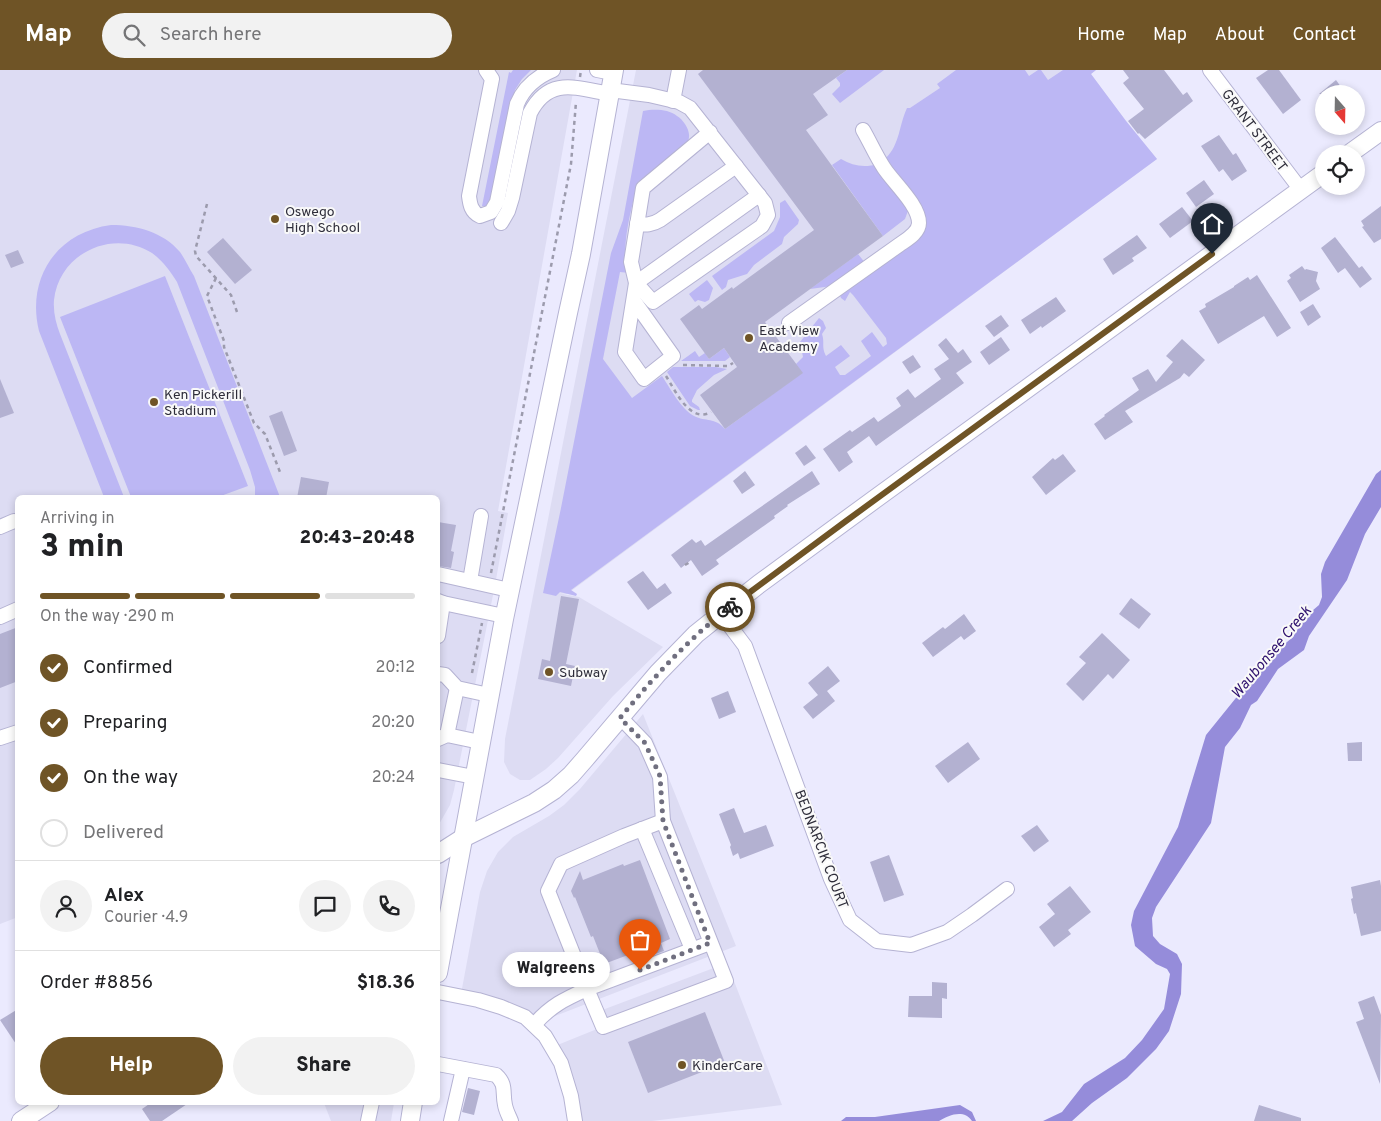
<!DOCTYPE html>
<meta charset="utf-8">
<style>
body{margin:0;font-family:Overpass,sans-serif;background:#f2f2f2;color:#202124;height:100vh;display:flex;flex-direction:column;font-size:19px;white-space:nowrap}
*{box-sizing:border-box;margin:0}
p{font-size:16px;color:#757577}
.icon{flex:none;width:28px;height:28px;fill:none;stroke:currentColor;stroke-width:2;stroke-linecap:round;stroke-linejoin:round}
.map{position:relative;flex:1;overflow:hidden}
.details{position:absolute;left:15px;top:425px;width:425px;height:610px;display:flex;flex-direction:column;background:#fff;border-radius:8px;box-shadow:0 2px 8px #0003}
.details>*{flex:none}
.needle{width:32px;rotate:160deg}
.controls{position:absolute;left:1315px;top:15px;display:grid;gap:10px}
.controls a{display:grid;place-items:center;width:50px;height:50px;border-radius:50%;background:#fff;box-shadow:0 2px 8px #0003;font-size:25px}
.pin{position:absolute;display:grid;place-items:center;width:42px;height:42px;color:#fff;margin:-51px -21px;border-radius:50% 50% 50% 0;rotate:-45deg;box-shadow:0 0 5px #0007}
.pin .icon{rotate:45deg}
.courier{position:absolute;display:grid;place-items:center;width:50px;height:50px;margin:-25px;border:4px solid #6f5426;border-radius:50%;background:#fff;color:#222;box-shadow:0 1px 6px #0007}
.bubble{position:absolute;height:35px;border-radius:18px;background:#fff;box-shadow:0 2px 8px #0003;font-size:16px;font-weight:800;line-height:35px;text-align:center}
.head em{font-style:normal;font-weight:800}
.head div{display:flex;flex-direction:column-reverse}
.head{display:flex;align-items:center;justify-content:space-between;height:85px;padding:0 25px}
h1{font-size:32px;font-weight:800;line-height:38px}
.bar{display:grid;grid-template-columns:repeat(4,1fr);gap:8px 5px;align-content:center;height:60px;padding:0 25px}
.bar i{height:6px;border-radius:4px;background:#e0e0e0}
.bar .active{background:#6f5426}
.bar p{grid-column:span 4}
.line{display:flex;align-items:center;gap:12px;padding:0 25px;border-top:1px solid #e0e0e0}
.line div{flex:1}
.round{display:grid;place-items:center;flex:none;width:52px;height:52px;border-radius:26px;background:#f2f2f2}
ol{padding:0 25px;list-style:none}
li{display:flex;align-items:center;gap:15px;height:55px}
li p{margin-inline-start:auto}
li .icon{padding:5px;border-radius:50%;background:#6f5426;color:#fff;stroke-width:4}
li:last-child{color:#757577}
li i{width:28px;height:28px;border:2px solid #e0e0e0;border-radius:50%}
.cta{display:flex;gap:10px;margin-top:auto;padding:10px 25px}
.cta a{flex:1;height:58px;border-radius:30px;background:#6f5426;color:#fff;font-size:20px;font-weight:800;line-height:58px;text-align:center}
.cta a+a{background:#f2f2f2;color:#202124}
header{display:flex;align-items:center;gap:30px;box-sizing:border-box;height:70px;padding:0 25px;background:#6f5426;color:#fff}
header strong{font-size:24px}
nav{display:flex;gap:28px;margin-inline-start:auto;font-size:18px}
.search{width:350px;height:45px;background:#f2f2f2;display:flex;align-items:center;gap:12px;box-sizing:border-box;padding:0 18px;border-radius:28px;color:#757577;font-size:19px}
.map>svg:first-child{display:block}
</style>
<header>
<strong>Map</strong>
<div class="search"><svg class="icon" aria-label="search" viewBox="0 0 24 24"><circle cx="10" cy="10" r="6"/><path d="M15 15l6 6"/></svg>Search here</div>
<nav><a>Home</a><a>Map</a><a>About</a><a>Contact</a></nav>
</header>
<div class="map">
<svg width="1381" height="1051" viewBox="0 0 1381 1051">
<rect width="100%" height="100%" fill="#ebeafe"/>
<!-- built -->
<g fill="#dddcf3">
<path d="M0,0H577L498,441L508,443L495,515L454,720L450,735L438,756V428H18V847L0,854Z"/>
<path d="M636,0H1096L1091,4L1126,51L1157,89L567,524L558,523L579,527L663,577L613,626L558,688L546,699L530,710H520L510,704L504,692L505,669Z"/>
<path d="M643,644L736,876L537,953L461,924L480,822L487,801L498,782L513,767L549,746L564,735L580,719Z"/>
<path d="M727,893L782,1035L652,1051H575L555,976L602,957L597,942Z"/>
<path d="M324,1033H394L391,1051H331Z"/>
</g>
<!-- green -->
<g fill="#bcb7f4">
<path d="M513,0H531L522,9L515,20L491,129L486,136H482L509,2L511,3Z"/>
<path d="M847,0H884L840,33L832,24L840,16V13L836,8Z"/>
<path d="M956,0H1025L1029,6L1038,0H1041L1048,10L1063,0H1096L1091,4L1126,51L1157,89L571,520L577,524L576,526L560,522L556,526L543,523L561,438L611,183L623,150L643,41C654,39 668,39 677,46C685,51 693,64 687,73C683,79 675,84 669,88C659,96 648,104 638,112C632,137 619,180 629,203L620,202L603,289L632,328L662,306C670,318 681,339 694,346C706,352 715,347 725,359L802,303L796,294L803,287L800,272L819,248L823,251L826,258L822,264C825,273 821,276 826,286L841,275L850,286L835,297L840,305H845L871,286L861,271L872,262L883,277L887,274L886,268L853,225L850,222L845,231L841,228L840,225L924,147C920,130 897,105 886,90V88C900,74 899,55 907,38H910L940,18L937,14Z"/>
<path d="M841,89C853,96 864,98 878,94L909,138L905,149L883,166L832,95Z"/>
<path d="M785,130L799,150L798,154L784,167L782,174L754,195L747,204L728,210L726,217L722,220L712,206L774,161L780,147V133Z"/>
<path d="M111,155C137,155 163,162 180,182C185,189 189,198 194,206L280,427H255V417L250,400L177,212C170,201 163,191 152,183C113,158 59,183 54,230C53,242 56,253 60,264L124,427H104L39,261C26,208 57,162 111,155Z"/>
<path d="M858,184L866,194L832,216L810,219Z"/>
<path d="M165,206L248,416L218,427H131L60,247Z"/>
<path d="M707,210L713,218L709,230L705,232L698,230L695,232L689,224Z"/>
<path d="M724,278L730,287L725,291H681L695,281L699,287L705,283L709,289Z"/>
<path d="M673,297H716L727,299L714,305L697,320L692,330V332L699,337L700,340H698L690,336L667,302Z"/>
</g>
<!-- water -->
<g fill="#958cda">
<path d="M1381,400V437L1365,464L1347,510L1309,566L1304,580L1278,599L1257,631L1251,635L1240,658L1225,677L1211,753L1156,837L1152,848L1153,866L1160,874L1177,884L1182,894L1181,924L1169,961L1156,979L1127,1008L1092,1033L1072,1051H1043L1062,1042L1084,1014L1125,988L1142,970L1164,939L1170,904L1167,899L1156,894L1135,876L1131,855L1134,841L1178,757L1206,665L1269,587L1293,567L1305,547L1319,535L1322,527L1321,504L1325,492L1376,404Z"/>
<path d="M960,1035L972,1042L976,1051H972C964,1039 949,1045 939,1051H841L846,1047H875Z"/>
</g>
<!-- building -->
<g fill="#b3b1d1">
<path d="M703,0H847L813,24L828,45L806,60L883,166L765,252L803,303L725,359L700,325L737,297L724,278L709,289L680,249L699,235L702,239L732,217L733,219L814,160L698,4Z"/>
<path d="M1123,0H1164L1183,25L1187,22L1193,31L1145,69L1139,63L1138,64L1128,51L1144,39L1123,13L1129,8Z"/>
<path d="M1268,0H1279L1301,30L1283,44L1256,8Z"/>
<path d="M1336,10L1346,24H1319Z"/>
<path d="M1219,65L1233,85L1236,83L1247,101L1232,111L1223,99L1219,102L1201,76Z"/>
<path d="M1204,110L1214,124L1196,137L1186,123Z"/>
<path d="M1381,136V169L1374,173L1362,157L1364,156L1361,151Z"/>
<path d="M1182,137L1193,151L1170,168L1159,154Z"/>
<path d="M1137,165L1147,178L1132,188L1134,191L1113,205L1103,189Z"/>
<path d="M1335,167L1359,198L1362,196L1372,209L1360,218L1345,198L1338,203L1321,178Z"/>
<path d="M223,168L252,200L235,214L207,182Z"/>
<path d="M18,180L24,193L11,198L5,185Z"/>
<path d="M1302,196L1305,200L1306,199L1318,202L1316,211L1320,219L1300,232L1287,211L1291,208L1289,205Z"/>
<path d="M1257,205L1291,258L1277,267L1264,246L1218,274L1199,241L1206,237L1205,234L1234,217V216L1248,207L1250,210Z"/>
<path d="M1056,227L1066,241L1042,258L1041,256L1030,264L1021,250Z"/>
<path d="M1313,234L1321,247L1308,256L1300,242Z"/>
<path d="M1001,245L1009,256L994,267L985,256Z"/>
<path d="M1001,267L1010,280L989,295L980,282Z"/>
<path d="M946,268L958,283L963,279L972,292L956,303L964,313L876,376L869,366L847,382L853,392L839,402L823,379L850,360L852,362L874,347L878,352L901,336L896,328L908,319L915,328L941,309L934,299L949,289L938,275Z"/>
<path d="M1182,269L1205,290L1189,307L1184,303L1180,308L1125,341L1133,352L1105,370L1094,354L1105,346L1104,345L1139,320L1132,308L1148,299L1156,312L1173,292L1166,286Z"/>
<path d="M913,285L921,297L910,304L902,292Z"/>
<path d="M0,309L14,343L0,348Z"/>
<path d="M282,341L297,381L284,386L269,346Z"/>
<path d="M806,375L816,388L804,396L795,383Z"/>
<path d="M1063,384L1076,401L1046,425L1032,407L1053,388L1055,390Z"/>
<path d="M745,401L755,415L742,424L733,411Z"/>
<path d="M812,401L820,414L787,435L788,436L774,446L775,448L716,490L719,494L702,506L691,490L681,498L671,485L692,469L696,473L701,470L705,476Z"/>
<path d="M301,407L329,412L326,428H297Z"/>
<path d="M438,452L456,455L451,481L454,482L451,498L438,496Z"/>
<path d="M643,501L657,519L665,513L672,523L648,540L627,512Z"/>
<path d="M561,526L579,529L566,594L575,596L571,616L538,609L542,589L550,591Z"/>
<path d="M1131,528L1151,544L1139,559L1119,544Z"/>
<path d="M964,544L976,561L964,570L961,566L933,587L922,573L943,557L945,559Z"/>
<path d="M18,557V611L0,618V564Z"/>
<path d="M1102,563L1130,590L1113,609L1108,604L1083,631L1066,614L1086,593L1079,587Z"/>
<path d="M828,596L840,611L827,621L835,631L813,649L803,637L818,625L808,613Z"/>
<path d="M728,621L736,642L719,649L711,628Z"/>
<path d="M968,672L980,689L948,713L935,696Z"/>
<path d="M1362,672V691H1348L1347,673Z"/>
<path d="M734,738L744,763L766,755L774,776L740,789L738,783L733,786L730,777L731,775L719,744Z"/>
<path d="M1037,755L1049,771L1034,782L1021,766Z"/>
<path d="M889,785L904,825L884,832L870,792Z"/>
<path d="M640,790L670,869L661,873L664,881L647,887L644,879L604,894L593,866L591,867L575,827L574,828L571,821L580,801L583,810L623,794L624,796Z"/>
<path d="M1380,810L1381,816V861L1361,866L1356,843L1354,844L1351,829L1353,828L1351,817Z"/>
<path d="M1070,816L1091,842L1068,860L1071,864L1054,877L1039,857L1055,844L1047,834Z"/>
<path d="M932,912L947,913V929L942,928V948L908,947L909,926H932Z"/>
<path d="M1374,926L1381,945L1380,1014L1356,952L1364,949L1358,932Z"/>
<path d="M18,939V977L0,950Z"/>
<path d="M705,942L725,993L648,1023L628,972Z"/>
<path d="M468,1018L480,1021L474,1045L462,1042Z"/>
<path d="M152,1032H190L162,1051H150L142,1039Z"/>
<path d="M1259,1035L1301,1048V1051H1254Z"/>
</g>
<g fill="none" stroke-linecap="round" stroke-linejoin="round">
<defs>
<g id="minor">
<path d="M486,0L492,9L469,126C470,134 471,142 480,146L491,142L497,132L517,34C524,17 536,7 553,0"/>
<path d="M597,0L613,3"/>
<path d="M1210,0L1301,120"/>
<path d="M610,20L649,25L679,32L690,38L765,133L768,145L762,156L653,232L636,213L631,192L643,118L710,62"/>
<path d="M673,31L679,0"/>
<path d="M501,153L508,141L512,128L530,43C549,6 576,18 610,24"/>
<path d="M637,154C646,155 652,155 660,150L736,96"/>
<path d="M634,231L673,286L644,309L625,282L636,213L759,125"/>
<path d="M789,253L899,175C906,170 919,163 919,153C919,135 893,112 884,98C876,86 870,72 863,60"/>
<path d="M0,457L14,451L18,452"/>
<path d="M438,504L509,520"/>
<path d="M470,511L481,446"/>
<path d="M438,531L443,533L504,546"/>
<path d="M721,544L745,576L831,809L850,850L877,871L911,875L947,862L972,845L1007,819"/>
<path d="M0,547L18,539"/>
<path d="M438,566L443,533"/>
<path d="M438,604L445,605L457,618L489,625"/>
<path d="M620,647L645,673L660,707L663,751L726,911L603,957L587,919L710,873"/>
<path d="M447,665L457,618"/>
<path d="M0,668L18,662"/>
<path d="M438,669L447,665L480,672"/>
<path d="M438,700L474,707"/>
<path d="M642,759L692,879"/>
<path d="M438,922L478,930L501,937L525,947L545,966L561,993L571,1026L575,1051"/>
<path d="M534,955C550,936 565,929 587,919L548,821L561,794L624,766L663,751"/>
<path d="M438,994L496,1005C507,1015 502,1022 505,1035C506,1041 509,1046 511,1051"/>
<path d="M368,1051L372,1032"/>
<path d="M451,1051L463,999"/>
</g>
<g id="major">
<path d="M1349,84L1381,61"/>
<path d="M438,784L463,768L534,733L554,720L571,705L585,689L658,603L696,564L721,544L759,514L875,429L1324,103"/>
<path d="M438,903L504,549L568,243L581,184L614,0"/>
<path d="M21,1051L50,1032"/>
<path d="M410,1051L413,1032"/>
</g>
</defs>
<!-- minor casing -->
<use href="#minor" stroke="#b5b3d3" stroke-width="16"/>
<!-- major casing -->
<use href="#major" stroke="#b5b3d3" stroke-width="20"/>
<!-- path -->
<g stroke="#9c9bad" stroke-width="2.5" stroke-dasharray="4 4" stroke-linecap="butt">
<path d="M580,7L581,0"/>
<path d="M207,134L195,181L196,186L231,225L237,242"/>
<path d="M216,208L207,226L224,271V277L254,353L265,364L280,402"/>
<path d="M683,295L728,296L733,293"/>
<path d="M666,306C675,320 690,354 711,342"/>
<path d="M685,495L692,491"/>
<path d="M491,503L571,94L576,32"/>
<path d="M472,603L482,553"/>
</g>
<!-- minor -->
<use href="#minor" stroke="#fff" stroke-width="14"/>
<!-- major -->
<use href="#major" stroke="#fff" stroke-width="18"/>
</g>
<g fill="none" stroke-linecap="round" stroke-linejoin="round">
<!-- done -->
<path stroke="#706f7f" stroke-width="5" stroke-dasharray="0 9" d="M640,900L710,873L663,751L660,706L645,673L620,648C654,607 687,570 730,537"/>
<!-- route -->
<path stroke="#6f5426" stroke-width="6" d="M730,537L846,451L1212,184"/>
</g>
<!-- markers -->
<g fill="#6f5426" stroke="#f9f9f9" stroke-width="2">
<circle cx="275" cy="149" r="5"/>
<circle cx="749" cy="268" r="5"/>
<circle cx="154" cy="332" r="5"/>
<circle cx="549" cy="602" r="5"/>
<circle cx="682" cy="995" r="5"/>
</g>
<g text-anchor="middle" stroke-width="4" stroke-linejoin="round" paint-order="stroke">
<!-- street labels -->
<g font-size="14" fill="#2e2d3a" stroke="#f9f9f9">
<text transform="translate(1255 60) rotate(53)" y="5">GRANT STREET</text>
<text transform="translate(822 779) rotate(69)" y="5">BEDNARCIK COURT</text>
</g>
<!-- poi labels -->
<g font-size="14" fill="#2e2d3a" stroke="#f9f9f9" text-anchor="start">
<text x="285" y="146">Oswego<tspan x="285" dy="16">High School</tspan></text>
<text x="759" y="265">East View<tspan x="759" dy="16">Academy</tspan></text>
<text x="164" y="329">Ken Pickerill<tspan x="164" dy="16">Stadium</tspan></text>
<text x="559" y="607">Subway</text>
<text x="692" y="1000">KinderCare</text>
</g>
<!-- water labels -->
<g font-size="15" font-style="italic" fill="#2e116e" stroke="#f9f9f9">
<text transform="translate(1271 582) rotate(-50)" y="5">Waubonsee Creek</text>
</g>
</g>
</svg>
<div class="controls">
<a><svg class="needle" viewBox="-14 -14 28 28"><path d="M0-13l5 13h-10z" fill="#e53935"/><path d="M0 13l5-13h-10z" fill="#757577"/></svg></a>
<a><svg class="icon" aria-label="locate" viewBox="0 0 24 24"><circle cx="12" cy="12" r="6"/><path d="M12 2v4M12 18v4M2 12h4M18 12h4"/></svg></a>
</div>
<div class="pin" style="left:640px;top:900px;background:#ea580c"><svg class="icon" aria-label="bag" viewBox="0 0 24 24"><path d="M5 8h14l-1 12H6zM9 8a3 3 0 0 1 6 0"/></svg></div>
<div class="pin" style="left:1212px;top:184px;background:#1f2937"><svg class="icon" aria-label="home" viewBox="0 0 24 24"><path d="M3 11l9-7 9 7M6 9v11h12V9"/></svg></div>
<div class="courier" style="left:730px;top:537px"><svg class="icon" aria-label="bike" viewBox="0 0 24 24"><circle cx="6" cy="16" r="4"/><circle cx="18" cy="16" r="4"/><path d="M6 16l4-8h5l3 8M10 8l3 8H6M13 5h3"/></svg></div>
<div class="bubble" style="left:502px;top:882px;width:108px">Walgreens</div>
<section class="details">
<div class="head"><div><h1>3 min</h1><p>Arriving in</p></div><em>20:43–20:48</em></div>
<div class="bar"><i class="active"></i><i class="active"></i><i class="active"></i><i></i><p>On the way · 290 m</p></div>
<ol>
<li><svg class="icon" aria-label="check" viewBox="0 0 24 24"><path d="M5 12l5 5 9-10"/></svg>Confirmed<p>20:12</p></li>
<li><svg class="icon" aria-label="check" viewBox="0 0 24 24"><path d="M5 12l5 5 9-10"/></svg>Preparing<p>20:20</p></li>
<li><svg class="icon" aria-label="check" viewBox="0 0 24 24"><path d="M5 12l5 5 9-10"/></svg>On the way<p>20:24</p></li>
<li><i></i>Delivered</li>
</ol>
<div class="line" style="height:90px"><a class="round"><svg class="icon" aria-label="person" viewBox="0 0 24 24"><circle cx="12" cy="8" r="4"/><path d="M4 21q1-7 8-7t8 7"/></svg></a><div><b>Alex</b><p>Courier · 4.9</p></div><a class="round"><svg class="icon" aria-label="chat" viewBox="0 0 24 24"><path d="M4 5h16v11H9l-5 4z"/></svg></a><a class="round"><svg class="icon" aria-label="phone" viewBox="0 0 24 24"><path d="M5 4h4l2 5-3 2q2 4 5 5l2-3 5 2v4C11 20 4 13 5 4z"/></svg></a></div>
<div class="line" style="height:65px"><div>Order #8856</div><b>$18.36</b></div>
<div class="cta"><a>Help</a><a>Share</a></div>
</section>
</div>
